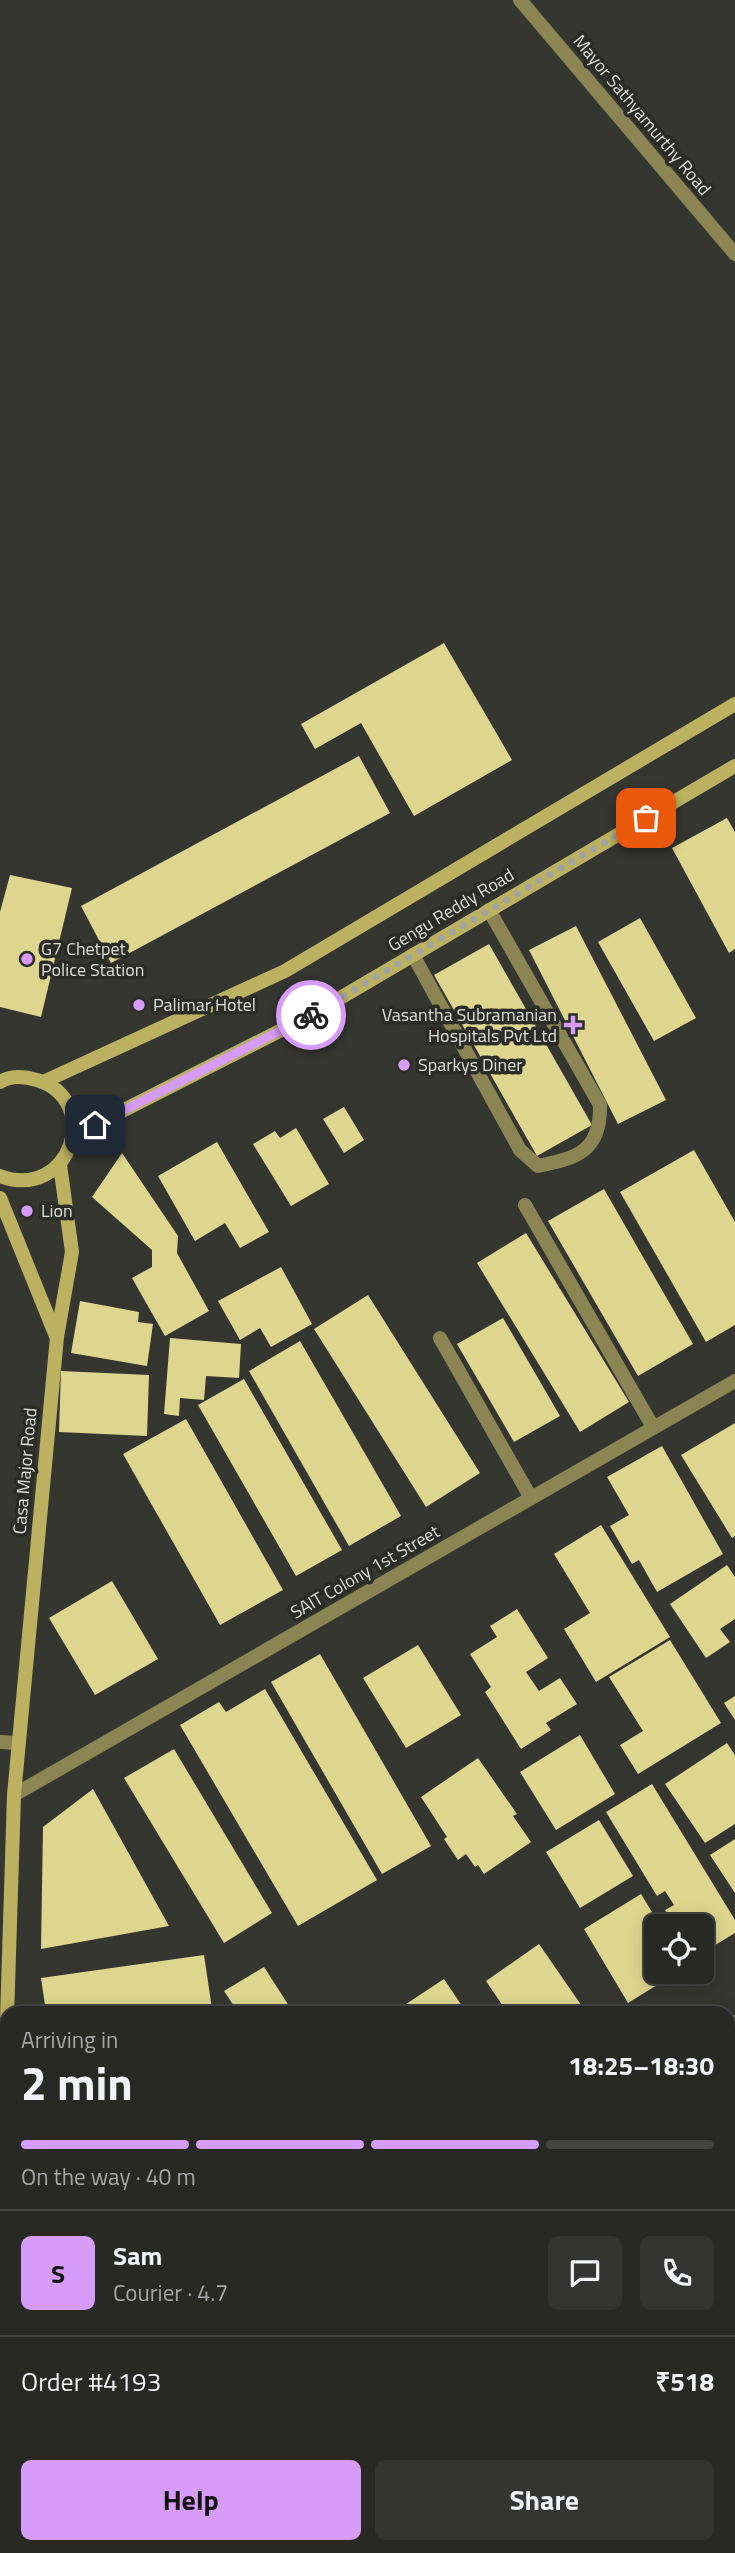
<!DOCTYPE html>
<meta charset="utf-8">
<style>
body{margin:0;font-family:"Titillium Web",sans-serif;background:#343432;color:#f1f3f6;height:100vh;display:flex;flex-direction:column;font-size:26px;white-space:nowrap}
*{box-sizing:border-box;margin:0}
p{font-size:23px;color:#a5a6a7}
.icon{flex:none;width:38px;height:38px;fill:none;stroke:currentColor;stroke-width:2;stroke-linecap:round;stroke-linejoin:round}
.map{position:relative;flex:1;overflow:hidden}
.panel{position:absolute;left:0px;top:2006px;width:735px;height:548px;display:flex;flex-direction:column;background:#282825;border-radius:21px 21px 0 0;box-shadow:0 4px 18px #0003,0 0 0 2px #444442}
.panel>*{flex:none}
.tools{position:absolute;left:644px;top:1914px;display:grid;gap:14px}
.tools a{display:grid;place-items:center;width:70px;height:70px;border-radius:10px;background:#282825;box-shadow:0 4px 18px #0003,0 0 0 2px #444442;font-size:35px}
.pin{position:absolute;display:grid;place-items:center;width:60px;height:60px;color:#fff;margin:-30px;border-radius:14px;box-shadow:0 4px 10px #0006}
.courier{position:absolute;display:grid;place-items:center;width:70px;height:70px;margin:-35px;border:5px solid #d79bf9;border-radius:50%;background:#fff;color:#222;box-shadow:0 2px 9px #0007}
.headline em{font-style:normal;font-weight:700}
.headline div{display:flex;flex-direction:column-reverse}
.headline{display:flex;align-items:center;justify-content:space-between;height:119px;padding:0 21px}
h1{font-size:46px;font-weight:700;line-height:52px}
.bar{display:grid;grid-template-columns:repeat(4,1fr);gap:10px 7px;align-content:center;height:84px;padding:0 21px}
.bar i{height:9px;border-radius:5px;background:#444442}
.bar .on{background:#d79bf9}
.bar p{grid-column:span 4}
.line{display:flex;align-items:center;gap:18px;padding:0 21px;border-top:2px solid #444442}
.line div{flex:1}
.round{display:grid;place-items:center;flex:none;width:74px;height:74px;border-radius:10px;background:#343432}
.cta{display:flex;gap:14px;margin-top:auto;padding:14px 21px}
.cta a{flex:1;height:80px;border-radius:10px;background:#d79bf9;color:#111;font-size:28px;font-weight:700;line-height:80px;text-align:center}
.cta a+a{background:#343432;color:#f1f3f6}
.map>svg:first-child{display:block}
</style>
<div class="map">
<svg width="735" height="2553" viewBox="0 0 735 2553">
<rect width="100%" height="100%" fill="#363631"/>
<!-- building -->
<g fill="#ded68e">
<path d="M444,643L512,760L414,816L361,723L315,749L301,724Z"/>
<path d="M359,756L390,813L111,963L81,906Z"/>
<path d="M727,818L735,832V949L729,953L672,848Z"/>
<path d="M10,875L72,888L41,1017L0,1007V912Z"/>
<path d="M640,918L696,1018L654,1041L598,942Z"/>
<path d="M576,926L666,1100L618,1124L529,950Z"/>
<path d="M489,944L592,1125L537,1156L434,975Z"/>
<path d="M344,1107L364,1140L344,1153L323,1119Z"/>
<path d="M296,1128L329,1184L291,1206L253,1144L275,1131L280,1138Z"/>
<path d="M217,1142L269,1232L240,1248L225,1223L195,1241L158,1176Z"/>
<path d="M694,1150L735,1222V1325L706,1342L620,1192Z"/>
<path d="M122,1153L178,1236L177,1253L209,1311L165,1336L132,1278L152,1267V1250L92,1197Z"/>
<path d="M604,1189L693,1344L638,1376L548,1221Z"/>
<path d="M526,1233L629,1402L580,1432L477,1263Z"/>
<path d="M281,1267L312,1324L271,1347L260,1328L240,1340L218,1301Z"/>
<path d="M368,1295L480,1473L426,1507L314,1329Z"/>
<path d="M80,1301L139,1312L138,1322L153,1324L147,1366L71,1353Z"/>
<path d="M503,1318L560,1416L514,1442L457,1344Z"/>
<path d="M170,1338L241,1344L239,1378L206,1376L204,1400L180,1398L179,1416L164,1414Z"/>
<path d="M300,1341L401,1516L349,1546L249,1371Z"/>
<path d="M61,1371L149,1375L147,1436L59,1432Z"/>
<path d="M244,1379L342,1550L296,1576L198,1405Z"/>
<path d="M186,1419L283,1590L220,1625L123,1454Z"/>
<path d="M735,1423V1536L732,1538L681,1455Z"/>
<path d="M662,1446L723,1554L657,1592L639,1560L632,1564L610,1526L629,1515L607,1477Z"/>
<path d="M601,1525L670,1637L596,1682L564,1629L590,1613L554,1554Z"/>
<path d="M727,1565L735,1577V1619L720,1629L730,1642L706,1658L670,1604Z"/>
<path d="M112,1581L158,1659L95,1695L49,1618Z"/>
<path d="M517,1609L548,1658L526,1672L539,1691L560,1678L577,1704L546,1723L551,1730L521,1749L485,1692L491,1687L470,1654L497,1637L490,1626Z"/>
<path d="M670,1640L721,1723L638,1774L620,1745L643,1731L609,1677Z"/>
<path d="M418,1645L461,1715L406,1748L363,1678Z"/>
<path d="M320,1654L431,1846L382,1874L271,1682Z"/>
<path d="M265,1689L377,1880L298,1926L180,1725L219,1702L226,1712Z"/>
<path d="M735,1696V1720L724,1703Z"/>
<path d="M580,1735L615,1794L556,1830L520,1772Z"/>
<path d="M727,1743L735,1755V1824L705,1843L665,1784Z"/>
<path d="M174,1749L272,1913L224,1943L124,1778Z"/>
<path d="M478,1758L517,1814L513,1816L531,1842L484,1874L478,1865L475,1867L466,1854L458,1860L444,1839L447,1837L421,1797Z"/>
<path d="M652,1784L735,1920V1933L702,1953V1927H675L665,1910L674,1905L665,1891L657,1896L606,1812Z"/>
<path d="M93,1789L169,1926L41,1949L43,1827Z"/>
<path d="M599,1820L633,1876L580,1908L546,1852Z"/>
<path d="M735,1839V1893L710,1855Z"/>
<path d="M641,1894L661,1927H656V1972H678L628,2003L584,1929Z"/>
<path d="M539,1944L586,2012H507L486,1981Z"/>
<path d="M204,1955L212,2009L188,2012H46L41,1978Z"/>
<path d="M264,1967L293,2012H238L224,1991Z"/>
<path d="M444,1979L466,2012H399L397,2010Z"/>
<path d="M728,2120L735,2131V2180L728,2185Z"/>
<path d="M735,2200V2243L728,2232V2204Z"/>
<path d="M728,2324L735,2334V2362L728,2366Z"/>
<path d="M641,2546H682L707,2552L639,2553Z"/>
</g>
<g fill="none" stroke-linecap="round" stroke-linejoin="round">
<!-- lane -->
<g stroke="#8a8553" stroke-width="14">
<path d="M413,955L520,1150L538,1166C579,1158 601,1150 600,1105L489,910"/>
<path d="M0,1742L18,1743"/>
</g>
<!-- street -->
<g stroke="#8a8553" stroke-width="14">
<path d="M520,0L735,254"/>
<path d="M525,1205L653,1427"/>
<path d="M440,1338L531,1498"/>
<path d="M14,1795L735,1381"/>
<path d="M728,2026L735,2022"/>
<path d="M17,2553L18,2546"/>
</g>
<!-- secondary -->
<g stroke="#bbb160" stroke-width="14">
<path d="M0,1082C11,1075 24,1076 37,1080C103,1100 71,1202 0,1176"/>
<path d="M43,1082L285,971L735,704"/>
<path d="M73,1136L313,1014L735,766"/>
<path d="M0,1198L56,1336"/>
<path d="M0,2241L14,1795L57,1337L72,1252L60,1165"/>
<path d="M0,2347L7,2348"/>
<path d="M0,2386L7,2387"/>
<path d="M0,2446L7,2439"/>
<path d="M728,2491L735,2492"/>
</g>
</g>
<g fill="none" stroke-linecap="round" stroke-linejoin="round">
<!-- done -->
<path stroke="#a3a3a0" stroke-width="7" stroke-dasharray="0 12.6" d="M311,1015L646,818"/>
<!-- route -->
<path stroke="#d79bf9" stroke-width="9" d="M95,1125L311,1015"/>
</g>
<!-- markers -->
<g fill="#d79bf9" stroke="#2c2c27" stroke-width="2.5">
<circle cx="27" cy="959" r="7"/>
<circle cx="139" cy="1005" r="7"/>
<path d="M569.5 1014.5h7v7h7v7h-7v7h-7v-7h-7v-7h7z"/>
<circle cx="404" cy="1065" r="7"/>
<circle cx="27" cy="1211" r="7"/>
</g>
<g text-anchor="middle" stroke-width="7" stroke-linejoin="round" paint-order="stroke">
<!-- street labels -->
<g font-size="18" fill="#dededb" stroke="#2c2c27">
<text transform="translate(642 115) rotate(50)" y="6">Mayor Sathyamurthy Road</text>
<text transform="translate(451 910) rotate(-31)" y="6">Gengu Reddy Road</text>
<text transform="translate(25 1471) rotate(-85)" y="6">Casa Major Road</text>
<text transform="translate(365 1572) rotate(-30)" y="6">SAIT Colony 1st Street</text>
</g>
<!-- poi labels -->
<g font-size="18" fill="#dededb" stroke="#2c2c27" text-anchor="start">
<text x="41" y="955">G7 Chetpet<tspan x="41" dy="21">Police Station</tspan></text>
<text x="153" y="1011">Palimar Hotel</text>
<text x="557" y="1021" text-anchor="end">Vasantha Subramanian<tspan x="557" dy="21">Hospitals Pvt Ltd</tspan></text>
<text x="418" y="1071">Sparkys Diner</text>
<text x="41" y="1217">Lion</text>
</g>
</g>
</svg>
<div class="tools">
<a><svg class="icon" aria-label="locate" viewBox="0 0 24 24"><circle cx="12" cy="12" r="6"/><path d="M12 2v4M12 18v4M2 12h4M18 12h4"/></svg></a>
</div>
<div class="pin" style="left:646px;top:818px;background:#ea580c"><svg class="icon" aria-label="bag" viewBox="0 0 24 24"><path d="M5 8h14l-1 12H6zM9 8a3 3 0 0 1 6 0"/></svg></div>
<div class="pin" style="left:95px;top:1125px;background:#1f2937"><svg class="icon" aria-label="home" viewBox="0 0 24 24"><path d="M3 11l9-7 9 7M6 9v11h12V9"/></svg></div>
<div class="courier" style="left:311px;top:1015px"><svg class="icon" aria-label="bike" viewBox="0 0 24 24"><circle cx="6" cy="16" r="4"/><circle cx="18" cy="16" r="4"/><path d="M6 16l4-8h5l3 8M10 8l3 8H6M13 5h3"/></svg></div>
<section class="panel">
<div class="headline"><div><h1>2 min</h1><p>Arriving in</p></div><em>18:25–18:30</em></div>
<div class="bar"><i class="on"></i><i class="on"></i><i class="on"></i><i></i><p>On the way · 40 m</p></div>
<div class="line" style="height:126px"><b class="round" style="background:#d79bf9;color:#111">S</b><div><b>Sam</b><p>Courier · 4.7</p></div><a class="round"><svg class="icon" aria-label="chat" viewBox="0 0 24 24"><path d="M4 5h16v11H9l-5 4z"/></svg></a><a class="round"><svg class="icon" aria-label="phone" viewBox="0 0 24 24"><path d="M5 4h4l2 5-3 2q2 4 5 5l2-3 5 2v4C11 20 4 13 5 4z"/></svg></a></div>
<div class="line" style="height:91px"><div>Order #4193</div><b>₹518</b></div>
<div class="cta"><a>Help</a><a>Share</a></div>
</section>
</div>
